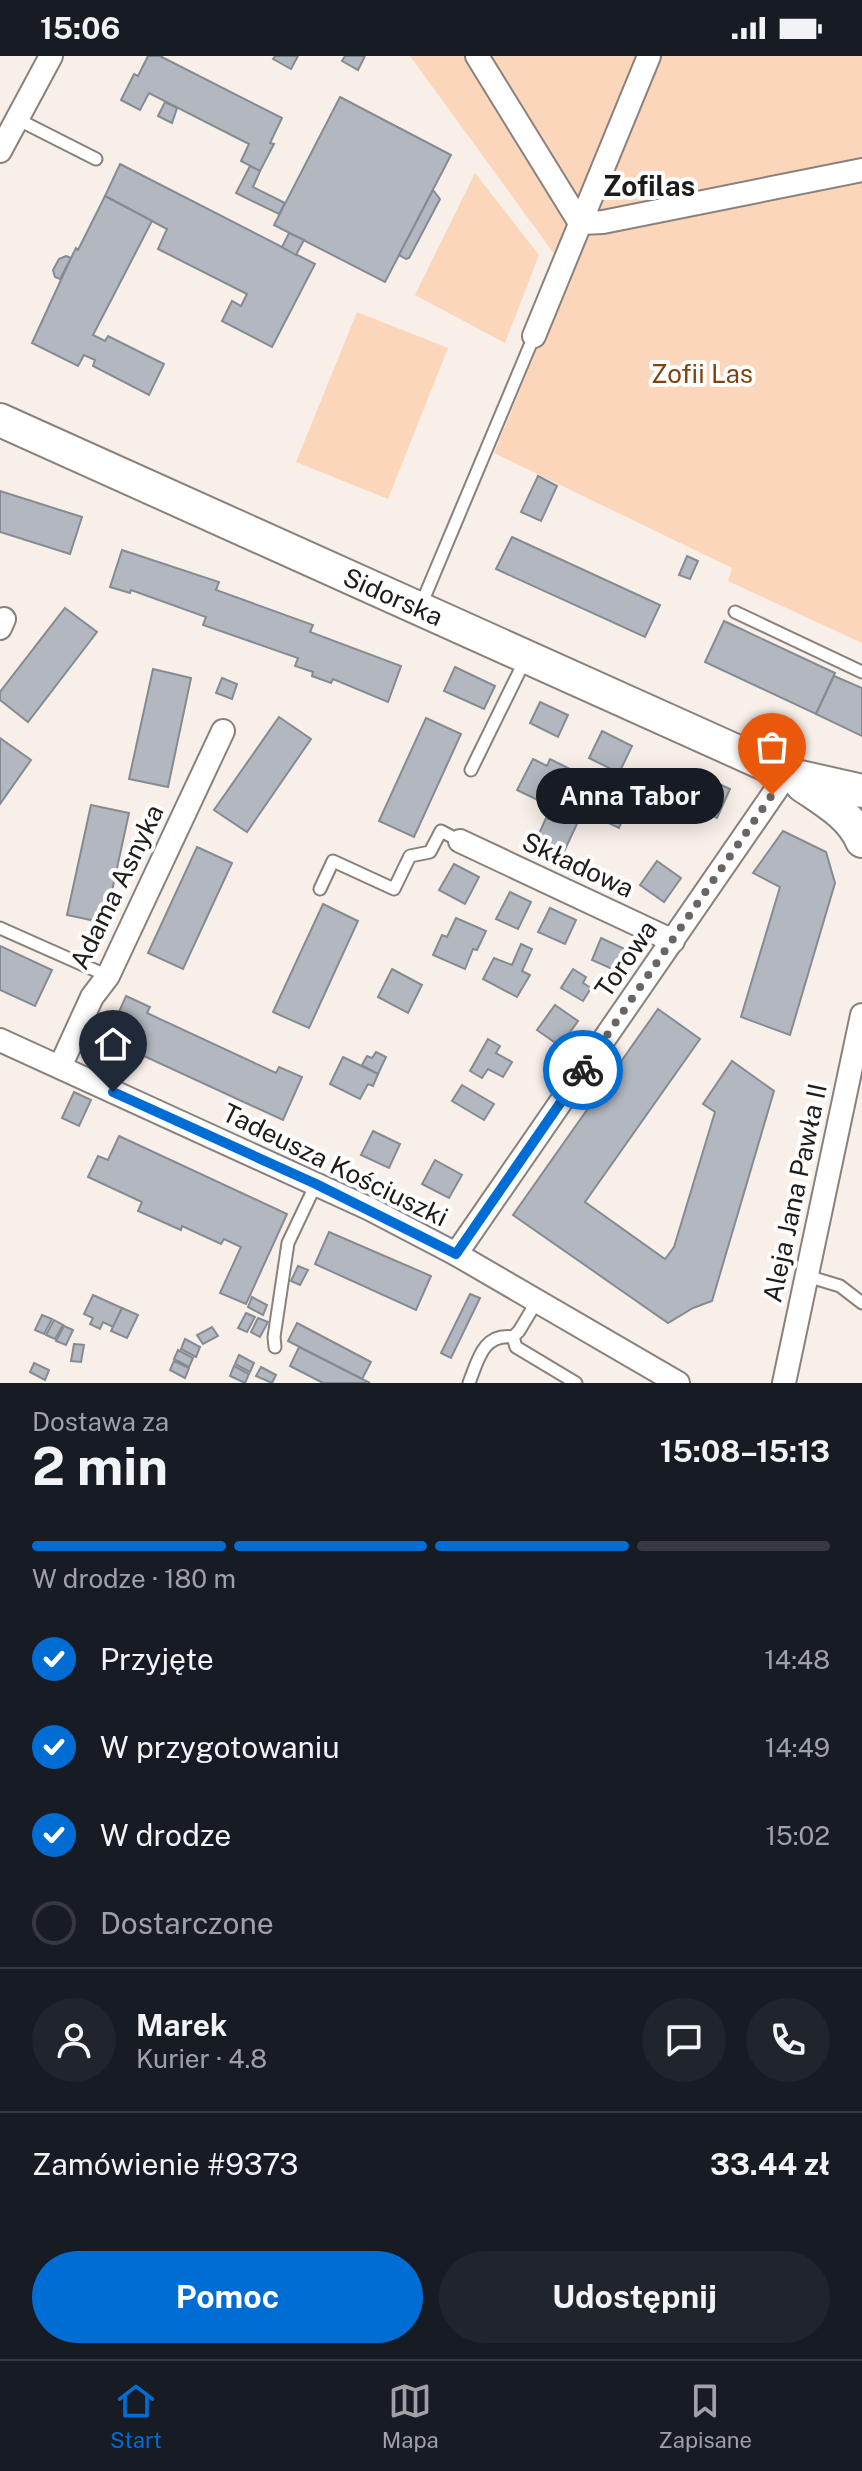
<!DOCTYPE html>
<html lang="pl">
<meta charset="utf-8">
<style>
body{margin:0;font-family:"Public Sans",sans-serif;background:#20242c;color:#f1f3f6;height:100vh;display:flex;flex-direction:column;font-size:30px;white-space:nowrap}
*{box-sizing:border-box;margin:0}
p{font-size:26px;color:#9ea1a6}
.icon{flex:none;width:44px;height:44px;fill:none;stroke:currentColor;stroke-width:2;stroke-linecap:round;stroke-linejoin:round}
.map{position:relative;height:1327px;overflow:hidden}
.details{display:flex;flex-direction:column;background:#171b24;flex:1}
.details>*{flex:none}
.pin{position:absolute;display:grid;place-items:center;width:68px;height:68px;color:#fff;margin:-82px -34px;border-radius:50% 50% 50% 0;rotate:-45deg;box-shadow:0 0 8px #0007}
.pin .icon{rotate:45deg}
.courier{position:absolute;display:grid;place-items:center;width:80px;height:80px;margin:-40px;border:6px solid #006dd5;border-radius:50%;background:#fff;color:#222;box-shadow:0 2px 10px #0007}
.bubble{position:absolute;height:56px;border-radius:28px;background:#171b24;box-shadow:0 4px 20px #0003;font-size:26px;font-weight:700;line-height:56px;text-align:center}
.summary em{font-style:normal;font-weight:700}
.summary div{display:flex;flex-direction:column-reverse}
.summary{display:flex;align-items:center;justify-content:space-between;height:136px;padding:0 32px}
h1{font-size:52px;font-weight:700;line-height:60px}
.bar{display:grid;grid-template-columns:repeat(4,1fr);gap:12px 8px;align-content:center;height:96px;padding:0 32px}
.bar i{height:10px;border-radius:6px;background:#363941}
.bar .selected{background:#006dd5}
.bar p{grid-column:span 4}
.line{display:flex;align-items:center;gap:20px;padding:0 32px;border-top:2px solid #363941}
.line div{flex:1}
.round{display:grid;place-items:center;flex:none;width:84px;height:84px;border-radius:42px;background:#20242c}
ol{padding:0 32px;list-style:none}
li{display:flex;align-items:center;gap:24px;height:88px}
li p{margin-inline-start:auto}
li .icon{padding:8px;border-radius:50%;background:#006dd5;color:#fff;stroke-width:4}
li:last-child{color:#9ea1a6}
li i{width:44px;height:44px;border:4px solid #363941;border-radius:50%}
.cta{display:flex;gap:16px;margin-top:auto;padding:16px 32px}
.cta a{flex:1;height:92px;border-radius:48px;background:#006dd5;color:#fff;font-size:32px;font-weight:700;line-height:92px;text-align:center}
.cta a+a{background:#20242c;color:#f1f3f6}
.status{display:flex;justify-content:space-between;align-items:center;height:56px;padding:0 40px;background:#171b24;direction:ltr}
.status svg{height:22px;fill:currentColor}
.menu{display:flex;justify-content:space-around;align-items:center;height:112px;border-top:2px solid #363941;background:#171b24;font-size:22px;color:#9ea1a6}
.menu a{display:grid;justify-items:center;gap:4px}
.menu .selected{color:#006dd5}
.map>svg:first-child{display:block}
</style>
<div class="status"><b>15:06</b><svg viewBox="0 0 49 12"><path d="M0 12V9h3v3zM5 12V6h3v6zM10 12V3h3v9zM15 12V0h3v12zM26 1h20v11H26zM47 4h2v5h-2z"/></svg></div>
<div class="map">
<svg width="862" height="1327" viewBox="0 0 862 1327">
<rect width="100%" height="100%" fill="#f8efe9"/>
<!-- green -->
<g fill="#fcd6bb">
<path d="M410,0H862V587L728,525L732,512L494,397L568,217Z"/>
<path d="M475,117L539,199L505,287L415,239Z"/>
<path d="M357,256L448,292L388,443L296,406Z"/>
</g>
<!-- building -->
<g fill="#b3b8c0" stroke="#858b92" stroke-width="2">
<path d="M148,0H160L282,62L270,87L274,88L260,115L241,105L249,88L149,37L140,54L121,44L134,18L138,20Z"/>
<path d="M275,0H298L291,13L273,3Z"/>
<path d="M345,0H365L358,14L342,5Z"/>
<path d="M340,41L451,99L385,226L274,169Z"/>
<path d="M165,46L177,52L172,67L158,60Z"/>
<path d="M120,108L315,208L272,291L222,265L232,245L241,250L247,238L158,193L167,173L105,140Z"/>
<path d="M250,110L260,115L253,131L285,147L279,158L236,137Z"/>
<path d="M433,134L440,143L409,202L406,203L399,199Z"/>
<path d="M105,140L152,165L93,279L105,285L108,280L164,308L149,339L93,310L95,304L84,299L78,310L32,287L71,202L76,192L78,194Z"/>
<path d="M289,177L304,184L296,199L282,191Z"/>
<path d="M66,200L71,202L60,223L55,221L53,214L59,203Z"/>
<path d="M538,420L557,430L541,465L521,456Z"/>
<path d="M0,435L82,461L70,498L0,476Z"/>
<path d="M512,481L660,549L645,581L496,513Z"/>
<path d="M122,494L219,526L216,534L313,569L310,576L401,610L388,646L333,623L331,627L312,620L313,616L295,610L298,602L203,569L206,561L131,534L130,537L110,531Z"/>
<path d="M687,500L698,505L690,523L679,519Z"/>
<path d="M65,552L97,576L28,666L0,644V636Z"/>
<path d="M724,565L835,617L816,658L705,606Z"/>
<path d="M455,611L495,630L484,653L444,635Z"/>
<path d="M153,613L191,622L168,731L129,723Z"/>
<path d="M834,620L862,632V680L816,658Z"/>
<path d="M222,622L237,628L232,643L216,637Z"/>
<path d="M540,646L568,659L558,681L530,667Z"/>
<path d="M279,661L311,683L247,776L214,754Z"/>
<path d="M426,662L461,678L414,781L379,765Z"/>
<path d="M602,675L632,690L619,717L589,702Z"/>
<path d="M0,682L31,704L0,748Z"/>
<path d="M533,703L547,710L550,703L614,735L620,722L645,735L632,764L624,760L619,772L583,755L562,800L535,787L546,762L554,765L558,755L564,758L569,748L547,738L542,746L517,734Z"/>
<path d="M693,716L730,733L717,762L680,745Z"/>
<path d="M91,749L129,757L105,867L67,859Z"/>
<path d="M783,775L826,796L835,827L790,979L741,961L780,831L753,817Z"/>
<path d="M197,791L232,807L183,913L148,897Z"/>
<path d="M657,805L681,822L664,846L640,829Z"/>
<path d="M454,808L479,821L465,848L439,834Z"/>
<path d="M510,836L531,846L518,873L496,863Z"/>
<path d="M323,848L358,865L309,972L273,956Z"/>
<path d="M550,852L576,864L565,888L538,876Z"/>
<path d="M456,862L486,875L477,894L473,893L465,913L433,899L442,879L447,881Z"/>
<path d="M601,882L629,895L619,916L592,904Z"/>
<path d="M521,888L532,893L522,915L530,919L517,941L483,923L494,902L512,909Z"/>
<path d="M0,890L52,914L35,950L0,934Z"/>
<path d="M392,913L422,929L408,957L378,941Z"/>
<path d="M573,913L586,921L583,927L591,932L583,945L561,932Z"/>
<path d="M126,940L150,951L147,957L276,1017L279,1011L302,1021L283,1064L107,983Z"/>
<path d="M555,949L578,965L560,990L537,974Z"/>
<path d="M658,953L700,983L585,1146L665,1203L674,1191L715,1056L703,1048L732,1005L774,1035L712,1245L693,1252L668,1267L513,1159Z"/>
<path d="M488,983L500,990L496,997L512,1006L503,1021L488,1013L482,1022L470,1015Z"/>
<path d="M376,996L386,1001L378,1018L362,1009L367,1000L372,1002Z"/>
<path d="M343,1001L378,1018L373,1030L368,1028L360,1043L330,1028Z"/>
<path d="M462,1029L494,1048L484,1064L452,1045Z"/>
<path d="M74,1036L91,1044L79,1070L62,1062Z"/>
<path d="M373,1075L400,1088L389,1112L361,1099Z"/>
<path d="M119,1080L287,1158L246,1248L220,1237L241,1191L224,1183L221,1188L182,1170L181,1174L138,1155L142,1146L88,1121L98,1100L108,1104Z"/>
<path d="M435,1104L462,1119L449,1142L422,1128Z"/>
<path d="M329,1176L431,1220L416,1254L315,1208Z"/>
<path d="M298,1210L308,1214L300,1229L291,1225Z"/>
<path d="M470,1238L480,1242L451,1302L441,1297Z"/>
<path d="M93,1239L122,1252L113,1271L103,1266L100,1273L90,1268L93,1262L84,1258Z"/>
<path d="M252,1241L267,1249L263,1259L248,1251Z"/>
<path d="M122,1252L138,1259L127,1282L111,1275Z"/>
<path d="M246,1257L255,1261L247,1276L238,1272Z"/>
<path d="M42,1259L52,1263L44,1278L35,1274Z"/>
<path d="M258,1262L268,1266L260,1281L251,1276Z"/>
<path d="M54,1264L63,1269L55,1283L46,1279Z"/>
<path d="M297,1267L371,1306L362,1323L288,1285Z"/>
<path d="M64,1270L73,1274L66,1289L56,1285Z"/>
<path d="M212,1271L218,1280L203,1288L197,1279Z"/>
<path d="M185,1283L200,1291L196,1301L181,1293Z"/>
<path d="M74,1288L84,1289L81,1306L71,1305Z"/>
<path d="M299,1291L362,1323L370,1327H323L290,1310Z"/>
<path d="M178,1294L193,1302L189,1311L174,1303Z"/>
<path d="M239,1299L254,1307L250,1316L235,1308Z"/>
<path d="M174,1305L189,1312L185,1322L170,1314Z"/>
<path d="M34,1307L49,1314L45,1324L30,1316Z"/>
<path d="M234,1310L249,1318L245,1327L230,1320Z"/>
<path d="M261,1311L276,1319L272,1327L256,1320Z"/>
</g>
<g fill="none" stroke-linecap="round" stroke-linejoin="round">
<defs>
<g id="lane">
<path d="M17,63L96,103"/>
<path d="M421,549L534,280"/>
<path d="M735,556L862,616"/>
<path d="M471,714L526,602"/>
<path d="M320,833L333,805L394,833L410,800L430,796L441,775L460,785"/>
<path d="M0,872L108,920"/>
<path d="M807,1220L840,1230L862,1247"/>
<path d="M513,1281L516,1291L576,1327"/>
<path d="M275,1291L274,1281L288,1187L316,1128"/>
<path d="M469,1327C478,1304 483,1277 513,1281L519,1275L537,1245"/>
</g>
<g id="street">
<path d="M477,0L580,167L603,166L862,114"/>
<path d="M0,95L51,0"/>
<path d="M534,280L649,0"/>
<path d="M0,572L4,563"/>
<path d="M460,785L673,885"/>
<path d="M0,984L370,1153L456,1198L678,1327"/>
<path d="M60,1011L92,941L108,920L223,675"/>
<path d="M456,1198L787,718"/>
<path d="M784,1327L862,959"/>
</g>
<g id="secondary">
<path d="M0,364L787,718L862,735"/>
<path d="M802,729C825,745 851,759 862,785"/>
</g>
</defs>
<!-- lane casing -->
<use href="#lane" stroke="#89817c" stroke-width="15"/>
<!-- street casing -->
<use href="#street" stroke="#89817c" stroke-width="26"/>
<!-- secondary casing -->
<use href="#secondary" stroke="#89817c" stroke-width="36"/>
<!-- lane -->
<use href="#lane" stroke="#fff" stroke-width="11"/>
<!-- street -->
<use href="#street" stroke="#fff" stroke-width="22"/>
<!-- secondary -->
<use href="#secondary" stroke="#fff" stroke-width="32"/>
</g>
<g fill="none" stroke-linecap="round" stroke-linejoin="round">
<!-- done -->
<path stroke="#6a6562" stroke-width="8" stroke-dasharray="0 14.4" d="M583,1014L772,739"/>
<!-- route -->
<path stroke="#006dd5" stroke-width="10" d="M113,1036L316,1128L456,1198L583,1014"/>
</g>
<g text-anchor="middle" stroke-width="8" stroke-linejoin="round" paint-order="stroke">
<!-- park labels -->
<g font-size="26" fill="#7e4511" stroke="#fefefe">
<text x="702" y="327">Zofii Las</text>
</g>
<!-- street labels -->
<g font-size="26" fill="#1e1b19" stroke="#fefefe">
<text transform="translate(393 541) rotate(24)" y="9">Sidorska</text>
<text transform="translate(578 809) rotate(25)" y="9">Składowa</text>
<text transform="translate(117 831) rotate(-64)" y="9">Adama Asnyka</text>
<text transform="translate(626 903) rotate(-55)" y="9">Torowa</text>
<text transform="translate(335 1109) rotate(26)" y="9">Tadeusza Kościuszki</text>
<text transform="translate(795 1137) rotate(-78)" y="9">Aleja Jana Pawła II</text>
</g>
<!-- neighbourhood labels -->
<g font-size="28" font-weight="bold" fill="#1e1b19" stroke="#fefefe">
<text x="649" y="140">Zofilas</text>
</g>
</g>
</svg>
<div class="pin" style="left:772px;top:739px;background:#ea580c"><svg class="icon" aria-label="bag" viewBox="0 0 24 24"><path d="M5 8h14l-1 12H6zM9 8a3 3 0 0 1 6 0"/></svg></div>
<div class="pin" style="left:113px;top:1036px;background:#1f2937"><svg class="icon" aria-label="home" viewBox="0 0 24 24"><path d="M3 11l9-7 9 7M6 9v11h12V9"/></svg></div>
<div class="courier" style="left:583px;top:1014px"><svg class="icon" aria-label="bike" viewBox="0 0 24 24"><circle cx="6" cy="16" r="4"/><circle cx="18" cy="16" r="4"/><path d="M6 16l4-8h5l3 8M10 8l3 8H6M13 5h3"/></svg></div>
<div class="bubble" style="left:536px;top:712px;width:188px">Anna Tabor</div>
</div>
<section class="details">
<div class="summary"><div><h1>2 min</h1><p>Dostawa za</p></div><em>15:08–15:13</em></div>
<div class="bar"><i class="selected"></i><i class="selected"></i><i class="selected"></i><i></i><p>W drodze · 180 m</p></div>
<ol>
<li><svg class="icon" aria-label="check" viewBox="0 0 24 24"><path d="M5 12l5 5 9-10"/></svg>Przyjęte<p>14:48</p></li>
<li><svg class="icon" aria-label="check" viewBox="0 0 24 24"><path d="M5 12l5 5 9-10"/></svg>W przygotowaniu<p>14:49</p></li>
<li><svg class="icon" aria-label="check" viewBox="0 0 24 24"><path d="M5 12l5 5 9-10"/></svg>W drodze<p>15:02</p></li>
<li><i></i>Dostarczone</li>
</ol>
<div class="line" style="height:144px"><a class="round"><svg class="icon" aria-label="person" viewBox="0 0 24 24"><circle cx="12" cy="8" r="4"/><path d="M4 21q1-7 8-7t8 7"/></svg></a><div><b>Marek</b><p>Kurier · 4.8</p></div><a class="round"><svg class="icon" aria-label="chat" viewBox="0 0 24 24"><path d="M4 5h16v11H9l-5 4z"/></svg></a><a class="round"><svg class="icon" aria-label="phone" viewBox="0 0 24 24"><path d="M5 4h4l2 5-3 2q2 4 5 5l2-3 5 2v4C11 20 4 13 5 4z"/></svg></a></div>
<div class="line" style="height:104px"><div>Zamówienie #9373</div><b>33.44 zł</b></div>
<div class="cta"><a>Pomoc</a><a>Udostępnij</a></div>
</section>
<nav class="menu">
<a class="selected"><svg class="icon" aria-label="home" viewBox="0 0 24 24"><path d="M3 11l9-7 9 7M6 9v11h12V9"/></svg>Start</a>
<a><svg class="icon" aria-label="map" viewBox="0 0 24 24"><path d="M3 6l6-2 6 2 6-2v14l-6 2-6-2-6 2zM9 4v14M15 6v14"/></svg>Mapa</a>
<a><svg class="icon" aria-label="saved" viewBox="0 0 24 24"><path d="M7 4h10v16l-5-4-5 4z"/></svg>Zapisane</a>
</nav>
